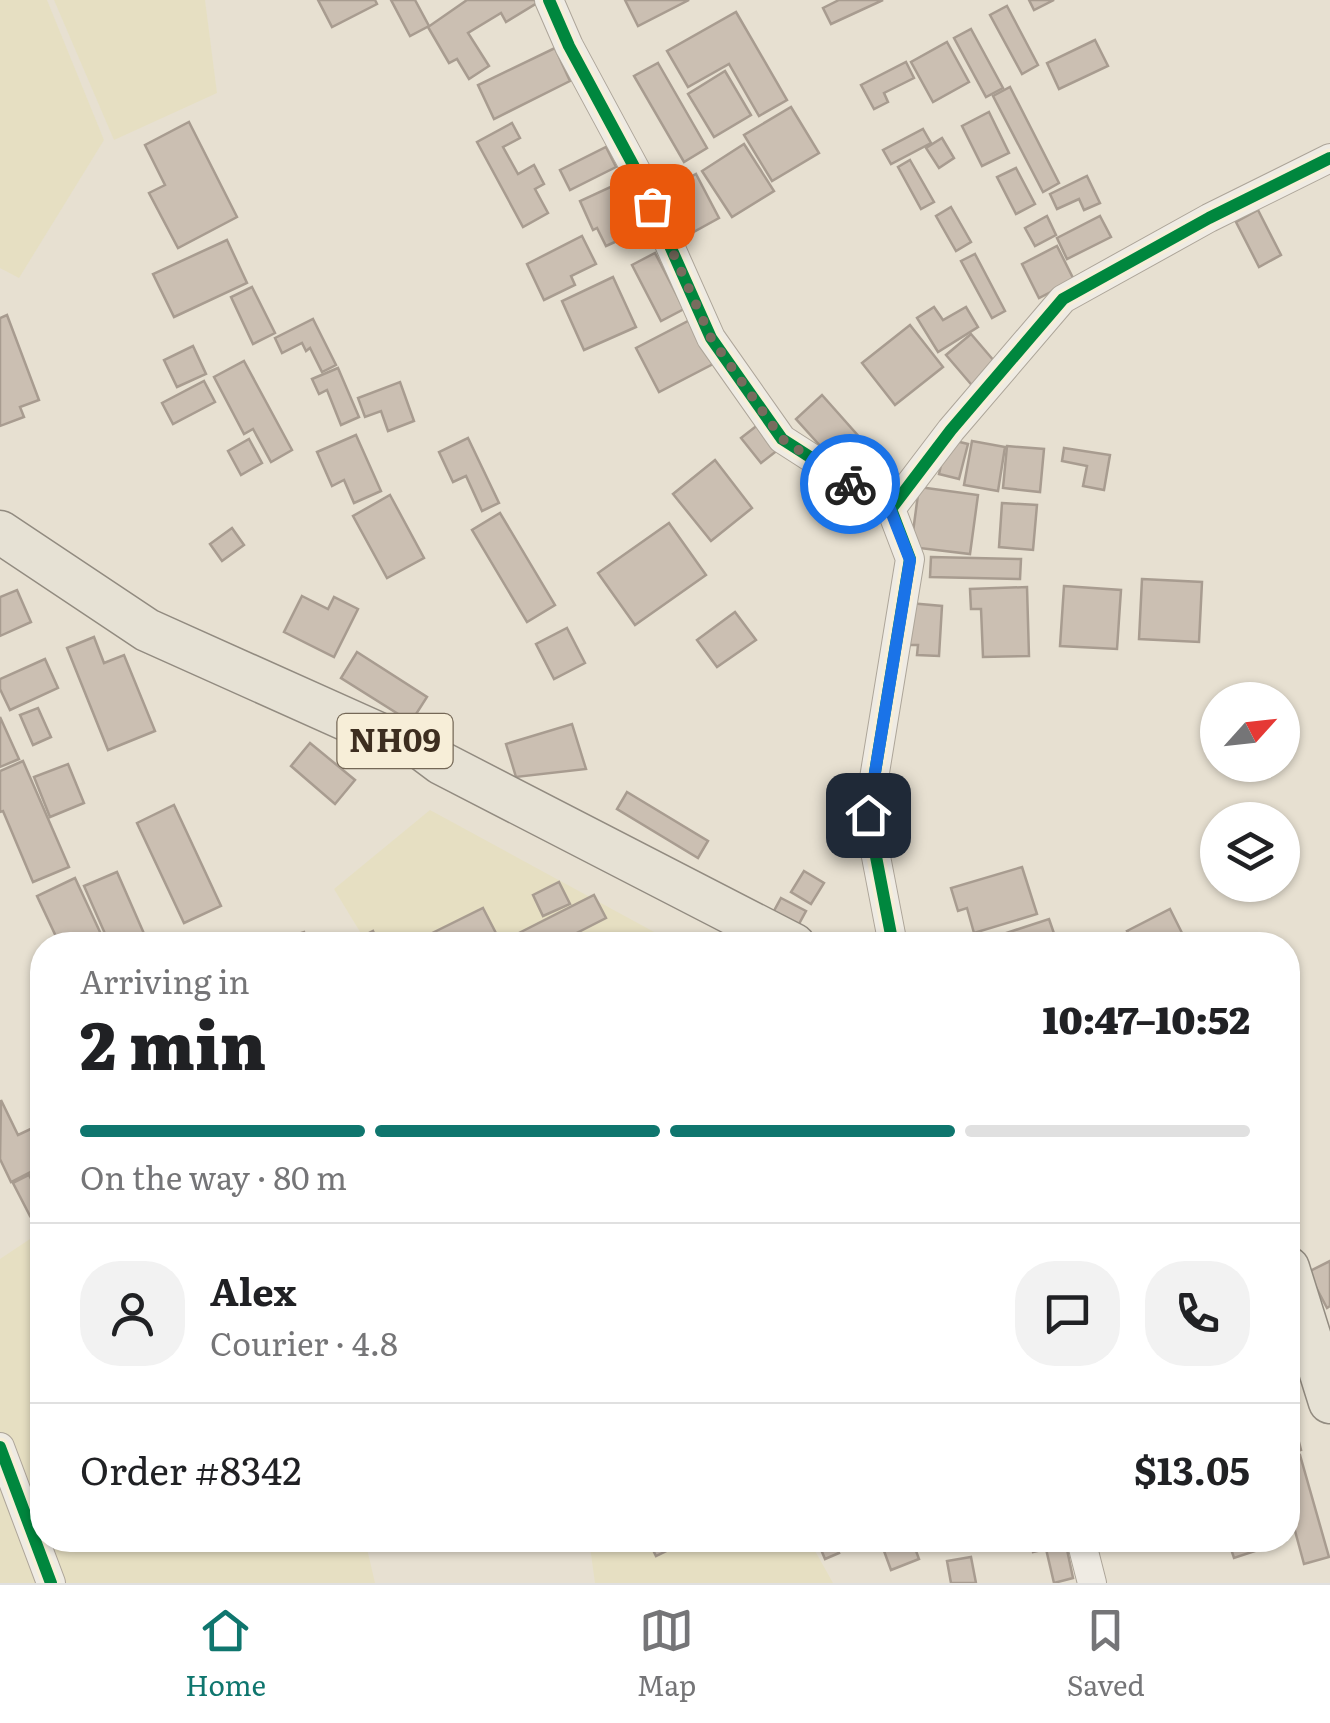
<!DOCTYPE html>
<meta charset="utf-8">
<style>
body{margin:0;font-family:Literata,serif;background:#f2f2f2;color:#202124;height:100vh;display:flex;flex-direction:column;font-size:38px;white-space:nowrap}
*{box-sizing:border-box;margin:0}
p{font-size:32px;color:#757577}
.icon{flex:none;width:55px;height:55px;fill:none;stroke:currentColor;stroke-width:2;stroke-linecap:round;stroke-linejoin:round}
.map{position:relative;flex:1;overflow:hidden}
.sheet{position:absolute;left:30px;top:932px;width:1270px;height:620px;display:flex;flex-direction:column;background:#fff;border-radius:40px;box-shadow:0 2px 8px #0004}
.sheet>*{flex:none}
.needle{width:65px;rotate:63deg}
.fabs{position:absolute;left:1200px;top:682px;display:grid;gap:20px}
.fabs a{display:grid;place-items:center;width:100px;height:100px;border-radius:50%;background:#fff;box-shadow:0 2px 8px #0004;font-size:50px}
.pin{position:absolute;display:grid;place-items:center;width:85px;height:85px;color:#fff;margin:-42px;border-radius:20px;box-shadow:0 5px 15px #0006}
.courier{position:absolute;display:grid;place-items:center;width:100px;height:100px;margin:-50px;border:8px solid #1a73e8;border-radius:50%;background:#fff;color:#222;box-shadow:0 2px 12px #0007}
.summary em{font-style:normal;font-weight:800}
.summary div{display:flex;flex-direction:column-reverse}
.summary{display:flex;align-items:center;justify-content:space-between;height:170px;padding:0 50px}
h1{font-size:65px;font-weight:800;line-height:75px}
.bar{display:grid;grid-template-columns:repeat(4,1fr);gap:15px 10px;align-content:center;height:120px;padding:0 50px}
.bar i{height:12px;border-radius:8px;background:#e0e0e0}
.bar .current{background:#0f766e}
.bar p{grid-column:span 4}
.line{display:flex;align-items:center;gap:25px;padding:0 50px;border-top:2px solid #e0e0e0}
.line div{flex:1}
.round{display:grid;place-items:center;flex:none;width:105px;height:105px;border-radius:40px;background:#f2f2f2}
.dock{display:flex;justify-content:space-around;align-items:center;height:140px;border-top:2px solid #e0e0e0;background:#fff;font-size:28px;color:#757577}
.dock a{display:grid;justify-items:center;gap:5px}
.dock .current{color:#0f766e}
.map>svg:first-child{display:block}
</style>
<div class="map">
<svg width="1330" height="1583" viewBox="0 0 1330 1583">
<rect width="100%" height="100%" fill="#e7e0d1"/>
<!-- farmland -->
<g fill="#e6dfc2">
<path d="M0,0H47L104,140L19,278L0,268Z"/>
<path d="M54,0H205L217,93L114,140Z"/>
<path d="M430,810L678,945H368L334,889Z"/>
<path d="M42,1231V1540H365L375,1583H0V1259Z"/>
<path d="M589,1540H809L833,1583H595Z"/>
</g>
<!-- building -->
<g fill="#cbbfb2" stroke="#a89c90" stroke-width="2.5">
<path d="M318,0H375L377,4L332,27Z"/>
<path d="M391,0H415L429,26L410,36Z"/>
<path d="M467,0H535L537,3L506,22L501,13L468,33L489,66L469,79L457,59L449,63L428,27Z"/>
<path d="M625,0H689L638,26Z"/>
<path d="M839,0H883L831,24L823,8Z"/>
<path d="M1029,0H1054L1034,10Z"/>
<path d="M1007,6L1038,65L1022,74L990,15Z"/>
<path d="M736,12L787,100L759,116L729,64L688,87L667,51Z"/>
<path d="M971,29L1003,88L986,97L954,38Z"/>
<path d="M1095,40L1108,66L1059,89L1047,63Z"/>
<path d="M947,42L969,82L933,102L911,62Z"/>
<path d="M555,48L570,81L494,119L478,85Z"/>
<path d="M906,62L914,78L884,93L888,102L874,109L861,85Z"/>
<path d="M658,63L707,148L684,162L634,76Z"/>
<path d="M725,71L751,115L714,137L688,94Z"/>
<path d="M1010,87L1059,183L1043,192L993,96Z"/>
<path d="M791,107L819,153L772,181L744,135Z"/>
<path d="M989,112L1009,153L982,166L962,126Z"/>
<path d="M189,122L237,217L178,248L149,193L165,185L145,145Z"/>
<path d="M512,123L520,138L503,147L518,174L534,165L544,184L535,189L548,213L523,227L477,142Z"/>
<path d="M923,129L931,143L891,164L883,150Z"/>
<path d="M942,138L954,158L939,168L926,148Z"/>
<path d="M744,144L774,191L732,217L702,171Z"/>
<path d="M606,147L616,167L570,190L560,170Z"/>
<path d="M910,160L934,202L921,209L898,167Z"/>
<path d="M1016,168L1035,204L1016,214L997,177Z"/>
<path d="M696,174L719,218L679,240L655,196Z"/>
<path d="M1087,176L1100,203L1084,210L1079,199L1057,209L1050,194Z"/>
<path d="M630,178L648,227L606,246L597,228L593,230L580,201Z"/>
<path d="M951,207L971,242L956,251L936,216Z"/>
<path d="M1258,210L1281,255L1259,267L1236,222Z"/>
<path d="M1047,216L1056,235L1035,246L1025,228Z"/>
<path d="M1100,216L1111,237L1067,259L1057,238Z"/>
<path d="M582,236L596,264L571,276L575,285L544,300L527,264Z"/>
<path d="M227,240L247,283L174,317L153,274Z"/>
<path d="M1057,246L1074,280L1039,298L1022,264Z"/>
<path d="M655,253L684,309L661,321L632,265Z"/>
<path d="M975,254L1005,311L992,318L961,261Z"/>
<path d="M613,277L636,327L584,350L562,301Z"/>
<path d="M252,287L275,333L253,344L231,297Z"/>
<path d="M934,307L943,320L966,307L978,327L938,352L917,318Z"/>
<path d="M7,315L39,400L20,407L24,417L0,426V318Z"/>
<path d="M313,319L336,365L322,372L310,348L306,351L302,343L282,353L275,338Z"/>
<path d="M692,319L715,363L659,392L636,348Z"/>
<path d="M910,325L943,367L895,405L862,363Z"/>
<path d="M971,334L1001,369L976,390L946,355Z"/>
<path d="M193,346L206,374L177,387L164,360Z"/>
<path d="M244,361L292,450L271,462L253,429L244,434L214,377Z"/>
<path d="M338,368L359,417L341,425L327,390L319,394L312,379Z"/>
<path d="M204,381L215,402L173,424L162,403Z"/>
<path d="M400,382L414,421L388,431L381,411L365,417L358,398Z"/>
<path d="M822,395L877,457L851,480L796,419Z"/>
<path d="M759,424L779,449L761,463L741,438Z"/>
<path d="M356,435L381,491L354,503L344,480L332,486L317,452Z"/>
<path d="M468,438L499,503L482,511L466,476L453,482L439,452Z"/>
<path d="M249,439L262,463L241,475L228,451Z"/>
<path d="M947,439L968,444L959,479L939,474Z"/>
<path d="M972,441L1005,447L998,491L964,485Z"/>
<path d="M1007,446L1044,449L1040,492L1003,488Z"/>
<path d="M1064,448L1110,455L1104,490L1083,486L1087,466L1062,461Z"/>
<path d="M715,460L752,508L711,541L673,494Z"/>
<path d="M919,487L978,495L970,554L911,547Z"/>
<path d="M390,495L424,558L387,578L353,516Z"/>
<path d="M1002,503L1037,505L1033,550L999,547Z"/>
<path d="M500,513L555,605L527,622L472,530Z"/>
<path d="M669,523L706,575L635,625L598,573Z"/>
<path d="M232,528L244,545L222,561L210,544Z"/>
<path d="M931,557L1021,559L1020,579L930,577Z"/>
<path d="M1142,579L1202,582L1199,642L1139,639Z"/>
<path d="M1064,586L1121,590L1117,649L1060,646Z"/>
<path d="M1027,587L1029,656L983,657L981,609H971L970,589Z"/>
<path d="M17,590L31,622L0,636V597Z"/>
<path d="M302,596L328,609L334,597L358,609L334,657L284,632Z"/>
<path d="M909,603L942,606L939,656L917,655L918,645H907Z"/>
<path d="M735,612L756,640L717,667L697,640Z"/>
<path d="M567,628L585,663L554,679L536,644Z"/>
<path d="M94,637L104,663L124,655L155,731L108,750L67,648Z"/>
<path d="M357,652L427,697L411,722L341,678Z"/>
<path d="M45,659L58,688L10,710L0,689V679Z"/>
<path d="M38,708L51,737L33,745L20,715Z"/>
<path d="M0,717L19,759L0,767Z"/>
<path d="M572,724L586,769L516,777L506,744Z"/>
<path d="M310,743L355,780L335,804L291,766Z"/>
<path d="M23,761L69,867L33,882L3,811L0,812V771Z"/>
<path d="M68,764L84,803L50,817L34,777Z"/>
<path d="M627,792L708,841L698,858L617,809Z"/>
<path d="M174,805L221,906L184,923L137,823Z"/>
<path d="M1022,867L1037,914L974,933L967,908L958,911L951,888Z"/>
<path d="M804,871L824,883L811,904L791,892Z"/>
<path d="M117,872L149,945H110L84,886Z"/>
<path d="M75,878L106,945H60L37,896Z"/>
<path d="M559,882L570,904L543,916L533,895Z"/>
<path d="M594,895L606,918L553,945H525L519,933Z"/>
<path d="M781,898L806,911L794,933L769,920Z"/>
<path d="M483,908L500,941L492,945H408Z"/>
<path d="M1170,909L1188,945H1150L1146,938L1134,944L1127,931Z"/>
<path d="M1049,919L1058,945H986L985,940Z"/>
<path d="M373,931L379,944L365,945L361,937Z"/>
<path d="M304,932L309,945H275L274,942Z"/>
<path d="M1,1100L18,1135L37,1126L42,1137V1166L11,1182L0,1159Z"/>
<path d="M29,1175L40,1196L42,1195V1209L30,1216L13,1183Z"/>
<path d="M1330,1261V1306L1327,1308L1308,1272Z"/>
<path d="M1292,1415L1301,1450L1288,1454V1416Z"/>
<path d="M1300,1455L1329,1557L1304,1564L1288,1505V1459Z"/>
<path d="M648,1540H689L656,1556Z"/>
<path d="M817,1540H833L839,1553L825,1559Z"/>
<path d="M880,1540H912L919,1559L891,1570Z"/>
<path d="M973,1540H1005L974,1546Z"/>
<path d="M1030,1540H1065L1073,1578L1054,1583L1046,1549L1033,1552Z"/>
<path d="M1228,1540H1285V1541L1234,1558Z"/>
<path d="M971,1557L976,1583H951L947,1561Z"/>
</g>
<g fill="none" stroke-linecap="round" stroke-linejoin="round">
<defs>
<g id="street">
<path d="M549,0L569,46L638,174L711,338L782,439L891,509"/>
<path d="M893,945L868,815L910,559L891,509L951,430L1063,299L1209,218L1330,158"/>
<path d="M0,1447L51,1583"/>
<path d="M1081,1540L1092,1583"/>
</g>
<g id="primary">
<path d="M0,532L147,630L390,739L421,748L441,763L794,945"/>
<path d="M1288,1268L1330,1402"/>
</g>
</defs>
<!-- street casing -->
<use href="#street" stroke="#ada599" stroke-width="30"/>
<!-- primary casing -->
<use href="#primary" stroke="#928b80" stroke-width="45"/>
<!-- street -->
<use href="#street" stroke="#efebe3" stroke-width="28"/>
<!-- primary -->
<use href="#primary" stroke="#e6e1d4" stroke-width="42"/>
<defs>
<g id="cycleway">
<path d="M549,0L569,46L638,174L711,338L782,439L891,509"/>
<path d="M893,945L868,815L910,559L891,509L951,430L1063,299L1209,218L1330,158"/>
<path d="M0,1447L51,1583"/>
</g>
</defs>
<!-- cycleway casing -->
<use href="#cycleway" stroke="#f7eed8" stroke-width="19"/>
<!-- cycleway -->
<use href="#cycleway" stroke="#00873e" stroke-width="12"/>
</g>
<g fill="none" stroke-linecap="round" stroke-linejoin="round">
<!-- done -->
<path stroke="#786c5e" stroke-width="10" stroke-dasharray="0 18" d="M652,206L711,338L782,439L850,484"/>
<!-- route -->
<path stroke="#1a73e8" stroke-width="12" d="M850,484L890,509L910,560L868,815"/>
</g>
<g text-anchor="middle" stroke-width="8" stroke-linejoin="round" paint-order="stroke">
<!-- shield labels -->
<rect fill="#f7eed8" stroke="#756857" stroke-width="2.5" x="337.5" y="714" width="115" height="54" rx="8"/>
<g font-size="32" font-weight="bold" fill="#3d2e20">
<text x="395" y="752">NH09</text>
</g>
</g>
</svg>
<div class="fabs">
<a><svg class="needle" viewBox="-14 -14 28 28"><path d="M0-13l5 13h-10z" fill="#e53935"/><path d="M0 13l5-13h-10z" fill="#757577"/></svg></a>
<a><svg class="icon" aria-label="layers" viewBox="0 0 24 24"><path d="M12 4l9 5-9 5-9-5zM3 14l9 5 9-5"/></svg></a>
</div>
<div class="pin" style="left:652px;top:206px;background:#ea580c"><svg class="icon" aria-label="bag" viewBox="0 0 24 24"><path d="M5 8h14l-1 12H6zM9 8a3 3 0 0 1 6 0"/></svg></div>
<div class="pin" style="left:868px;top:815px;background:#1f2937"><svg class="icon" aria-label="home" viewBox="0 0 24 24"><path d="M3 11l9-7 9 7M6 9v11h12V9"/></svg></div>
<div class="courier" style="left:850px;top:484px"><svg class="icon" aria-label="bike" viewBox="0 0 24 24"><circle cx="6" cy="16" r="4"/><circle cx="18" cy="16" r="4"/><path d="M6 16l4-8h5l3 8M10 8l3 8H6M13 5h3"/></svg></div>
<section class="sheet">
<div class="summary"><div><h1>2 min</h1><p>Arriving in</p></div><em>10:47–10:52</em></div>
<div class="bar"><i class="current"></i><i class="current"></i><i class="current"></i><i></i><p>On the way · 80 m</p></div>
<div class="line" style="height:180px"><a class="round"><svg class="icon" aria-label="person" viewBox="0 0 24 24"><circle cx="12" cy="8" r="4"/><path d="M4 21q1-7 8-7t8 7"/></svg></a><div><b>Alex</b><p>Courier · 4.8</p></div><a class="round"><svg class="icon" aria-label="chat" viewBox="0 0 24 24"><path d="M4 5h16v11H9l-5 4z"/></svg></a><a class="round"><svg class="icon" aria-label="phone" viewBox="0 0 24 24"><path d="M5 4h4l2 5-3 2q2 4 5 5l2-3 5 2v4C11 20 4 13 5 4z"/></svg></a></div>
<div class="line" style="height:130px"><div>Order #8342</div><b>$13.05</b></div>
</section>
</div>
<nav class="dock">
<a class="current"><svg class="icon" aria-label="home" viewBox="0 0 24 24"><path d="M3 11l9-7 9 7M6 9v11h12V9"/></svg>Home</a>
<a><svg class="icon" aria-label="map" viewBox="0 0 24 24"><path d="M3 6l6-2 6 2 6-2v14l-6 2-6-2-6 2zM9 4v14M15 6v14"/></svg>Map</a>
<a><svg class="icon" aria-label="saved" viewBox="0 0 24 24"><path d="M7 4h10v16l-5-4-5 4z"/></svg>Saved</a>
</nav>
